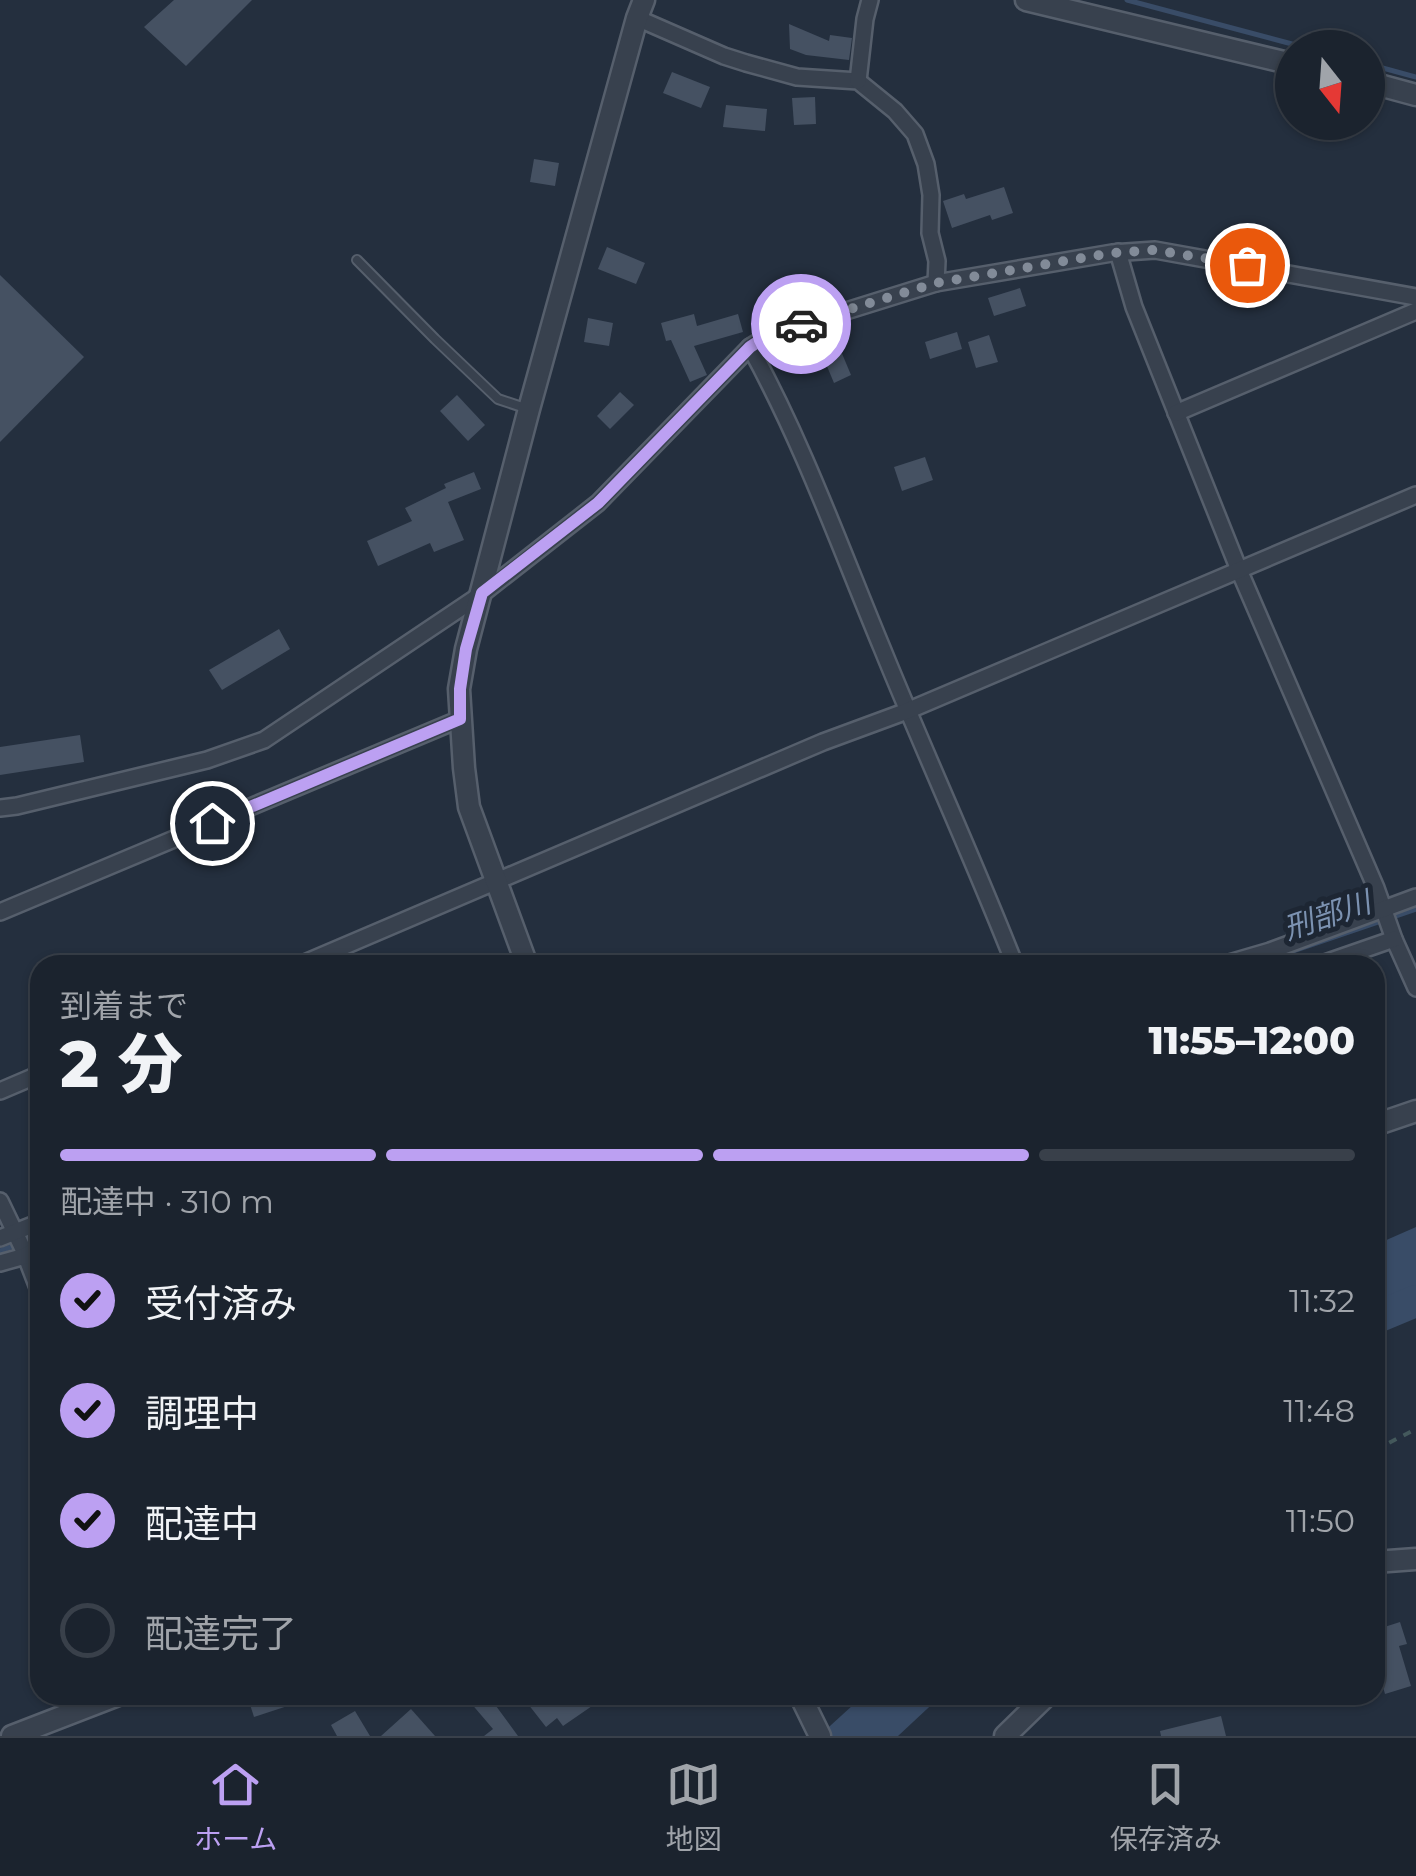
<!DOCTYPE html>
<html lang="ja">
<meta charset="utf-8">
<style>
body{margin:0;font-family:Montserrat,"Noto Sans JP",sans-serif;background:#282f3a;color:#f1f3f6;height:100vh;display:flex;flex-direction:column;font-size:38px;white-space:nowrap}
*{box-sizing:border-box;margin:0}
p{font-size:32px;color:#a0a4aa}
.icon{flex:none;width:55px;height:55px;fill:none;stroke:currentColor;stroke-width:2;stroke-linecap:round;stroke-linejoin:round}
.map{position:relative;flex:1;overflow:hidden}
.drawer{position:absolute;left:30px;top:955px;width:1355px;height:750px;display:flex;flex-direction:column;background:#1b232e;border-radius:30px;box-shadow:0 2px 8px #0004,0 0 0 2px #39404a}
.drawer>*{flex:none}
.needle{width:65px;rotate:163deg}
.buttons{position:absolute;left:1275px;top:30px;display:grid;gap:20px}
.buttons a{display:grid;place-items:center;width:110px;height:110px;border-radius:50%;background:#1b232e;box-shadow:0 2px 8px #0004,0 0 0 2px #39404a;font-size:50px}
.pin{position:absolute;display:grid;place-items:center;width:85px;height:85px;color:#fff;margin:-42px;border:5px solid #fff;border-radius:50%;box-shadow:0 2px 10px #0007}
.courier{position:absolute;display:grid;place-items:center;width:100px;height:100px;margin:-50px;border:8px solid #bca0f2;border-radius:50%;background:#fff;color:#222;box-shadow:0 2px 12px #0007}
.head em{font-style:normal;font-weight:800}
.head div{display:flex;flex-direction:column-reverse}
.head{display:flex;align-items:center;justify-content:space-between;height:170px;padding:0 30px}
h1{font-size:65px;font-weight:800;line-height:75px}
.bar{display:grid;grid-template-columns:repeat(4,1fr);gap:15px 10px;align-content:center;height:120px;padding:0 30px}
.bar i{height:12px;border-radius:8px;background:#39404a}
.bar .active{background:#bca0f2}
.bar p{grid-column:span 4}
ol{padding:0 30px;list-style:none}
li{display:flex;align-items:center;gap:30px;height:110px}
li p{margin-inline-start:auto}
li .icon{padding:10px;border-radius:50%;background:#bca0f2;color:#111;stroke-width:4}
li:last-child{color:#a0a4aa}
li i{width:55px;height:55px;border:5px solid #39404a;border-radius:50%}
.menu{display:flex;justify-content:space-around;align-items:center;height:140px;border-top:2px solid #39404a;background:#1b232e;font-size:28px;color:#a0a4aa}
.menu a{display:grid;justify-items:center;gap:5px}
.menu .active{color:#bca0f2}
.map>svg:first-child{display:block}
</style>
<div class="map">
<svg width="1416" height="1736" viewBox="0 0 1416 1736">
<rect width="100%" height="100%" fill="#242f3e"/>
<!-- water -->
<g fill="#394c67">
<path d="M1416,1227V1293L1375,1336V1245Z"/>
<path d="M864,1695H942L898,1736H819Z"/>
</g>
<g fill="none" stroke-linecap="round" stroke-linejoin="round">
<!-- stream -->
<g stroke="#394c67" stroke-width="5">
<path d="M1127,0L1307,48"/>
<path d="M1368,64L1416,77"/>
<path d="M1252,965L1416,909"/>
<path d="M0,1251L40,1236"/>
</g>
<!-- river -->
<path stroke="#394c67" stroke-width="32" d="M1375,1318L1416,1301"/>
</g>
<!-- building -->
<g fill="#455162">
<path d="M174,0H252L186,66L144,27Z"/>
<path d="M789,24L829,41L830,35L852,38L849,60L806,55L790,49Z"/>
<path d="M672,72L710,87L701,108L663,93Z"/>
<path d="M815,97L816,124L794,125L792,98Z"/>
<path d="M726,105L767,109L765,131L723,127Z"/>
<path d="M534,159L559,163L555,186L530,182Z"/>
<path d="M1004,187L1013,213L992,220L990,215L952,228L943,201L964,194L966,199Z"/>
<path d="M607,247L645,263L636,284L598,269Z"/>
<path d="M0,275L84,357L0,442Z"/>
<path d="M1020,288L1026,306L994,316L988,298Z"/>
<path d="M694,314L697,326L738,314L743,332L694,346L707,375L690,382L671,340L666,341L661,323Z"/>
<path d="M588,318L613,323L609,346L584,342Z"/>
<path d="M957,332L962,349L930,359L925,342Z"/>
<path d="M989,335L998,362L976,368L968,342Z"/>
<path d="M838,344L851,375L834,383L821,352Z"/>
<path d="M620,392L634,405L610,429L597,416Z"/>
<path d="M457,395L485,425L468,441L440,411Z"/>
<path d="M925,457L933,480L902,491L894,467Z"/>
<path d="M474,472L481,489L448,502L464,540L434,552L430,543L378,566L367,541L412,521L405,508L446,488L444,484Z"/>
<path d="M279,629L290,649L222,690L209,670Z"/>
<path d="M80,735L84,762L0,775V747Z"/>
<path d="M1400,1622L1407,1644L1399,1646L1411,1686L1385,1694L1383,1687L1375,1690V1630Z"/>
<path d="M247,1695H311L312,1698L254,1717Z"/>
<path d="M464,1695H488L518,1736H484L493,1729Z"/>
<path d="M521,1695H608L563,1726L557,1718L546,1727Z"/>
<path d="M411,1709L435,1736H381Z"/>
<path d="M355,1711L370,1736H337L331,1725Z"/>
<path d="M1221,1716L1226,1736H1161L1160,1731Z"/>
</g>
<g fill="none" stroke-linecap="round" stroke-linejoin="round">
<defs>
<path id="service" d="M357,260L435,339L498,399L525,408"/>
<g id="minor">
<path d="M637,18L724,56L746,63L797,77L858,81L895,111L915,134L926,164L931,195L930,233L937,261L936,283L1112,253L1155,250L1416,297"/>
<path d="M858,81L865,19L870,0"/>
<path d="M1118,252L1134,307L1239,570L1376,888L1394,939L1416,988"/>
<path d="M750,347C803,443 840,547 882,648C925,754 973,858 1015,965"/>
<path d="M1176,413L1416,311"/>
<path d="M0,808L17,806L207,760L264,740L483,593L598,503L750,347L769,335L936,283"/>
<path d="M0,912L460,719"/>
<path d="M300,965L823,742L907,711L1416,495"/>
<path d="M1222,965L1270,951L1416,897"/>
<path d="M1319,965L1394,939"/>
<path d="M0,1091L40,1074"/>
<path d="M0,1201L23,1249L40,1293"/>
<path d="M0,1238L40,1222"/>
<path d="M0,1263L25,1256L40,1247"/>
</g>
<g id="tertiary">
<path d="M1026,0L1292,64"/>
<path d="M1368,82L1416,95"/>
<path d="M527,965L469,807L464,768L459,689L466,649L529,409L637,18L644,0"/>
<path d="M1375,1125L1416,1111"/>
<path d="M1375,1562L1416,1559"/>
<path d="M800,1695L820,1736"/>
<path d="M12,1736L118,1695"/>
<path d="M1005,1736L1047,1695"/>
</g>
</defs>
<!-- service casing -->
<use href="#service" stroke="#565f6c" stroke-width="12"/>
<!-- minor casing -->
<use href="#minor" stroke="#565f6c" stroke-width="20"/>
<!-- tertiary casing -->
<use href="#tertiary" stroke="#565f6c" stroke-width="25"/>
<!-- path -->
<path stroke="#44595c" stroke-width="4" stroke-dasharray="8 8" stroke-linecap="butt" d="M1375,1450L1416,1429"/>
<!-- service -->
<use href="#service" stroke="#38414e" stroke-width="8"/>
<!-- minor -->
<use href="#minor" stroke="#38414e" stroke-width="15"/>
<!-- tertiary -->
<use href="#tertiary" stroke="#38414e" stroke-width="20"/>
</g>
<g fill="none" stroke-linecap="round" stroke-linejoin="round">
<!-- done -->
<path stroke="#828b98" stroke-width="10" stroke-dasharray="0 18" d="M801,324L936,283L1112,253L1154,250L1247,265"/>
<!-- route -->
<path stroke="#bca0f2" stroke-width="12" d="M212,823L460,719V689L466,649L482,593L598,503L750,347L768,335L801,324"/>
</g>
<g text-anchor="middle" stroke-width="10" stroke-linejoin="round" paint-order="stroke">
<!-- water labels -->
<g font-size="30" font-style="italic" fill="#7c92b1" stroke="#1d2633">
<text transform="translate(1327 916) rotate(-19)" y="10">刑部川</text>
</g>
</g>
</svg>
<div class="buttons">
<a><svg class="needle" viewBox="-14 -14 28 28"><path d="M0-13l5 13h-10z" fill="#e53935"/><path d="M0 13l5-13h-10z" fill="#a0a4aa"/></svg></a>
</div>
<div class="pin" style="left:1247px;top:265px;background:#ea580c"><svg class="icon" aria-label="bag" viewBox="0 0 24 24"><path d="M5 8h14l-1 12H6zM9 8a3 3 0 0 1 6 0"/></svg></div>
<div class="pin" style="left:212px;top:823px;background:#1f2937"><svg class="icon" aria-label="home" viewBox="0 0 24 24"><path d="M3 11l9-7 9 7M6 9v11h12V9"/></svg></div>
<div class="courier" style="left:801px;top:324px"><svg class="icon" aria-label="car" viewBox="0 0 24 24"><path d="M5 17H2v-5l4-1 3-4h7l3 4 3 1v5h-3M9 17h6M6 11h13"/><circle cx="7" cy="17" r="2"/><circle cx="17" cy="17" r="2"/></svg></div>
<section class="drawer">
<div class="head"><div><h1>2 分</h1><p>到着まで</p></div><em>11:55–12:00</em></div>
<div class="bar"><i class="active"></i><i class="active"></i><i class="active"></i><i></i><p>配達中 · 310 m</p></div>
<ol>
<li><svg class="icon" aria-label="check" viewBox="0 0 24 24"><path d="M5 12l5 5 9-10"/></svg>受付済み<p>11:32</p></li>
<li><svg class="icon" aria-label="check" viewBox="0 0 24 24"><path d="M5 12l5 5 9-10"/></svg>調理中<p>11:48</p></li>
<li><svg class="icon" aria-label="check" viewBox="0 0 24 24"><path d="M5 12l5 5 9-10"/></svg>配達中<p>11:50</p></li>
<li><i></i>配達完了</li>
</ol>
</section>
</div>
<nav class="menu">
<a class="active"><svg class="icon" aria-label="home" viewBox="0 0 24 24"><path d="M3 11l9-7 9 7M6 9v11h12V9"/></svg>ホーム</a>
<a><svg class="icon" aria-label="map" viewBox="0 0 24 24"><path d="M3 6l6-2 6 2 6-2v14l-6 2-6-2-6 2zM9 4v14M15 6v14"/></svg>地図</a>
<a><svg class="icon" aria-label="saved" viewBox="0 0 24 24"><path d="M7 4h10v16l-5-4-5 4z"/></svg>保存済み</a>
</nav>
